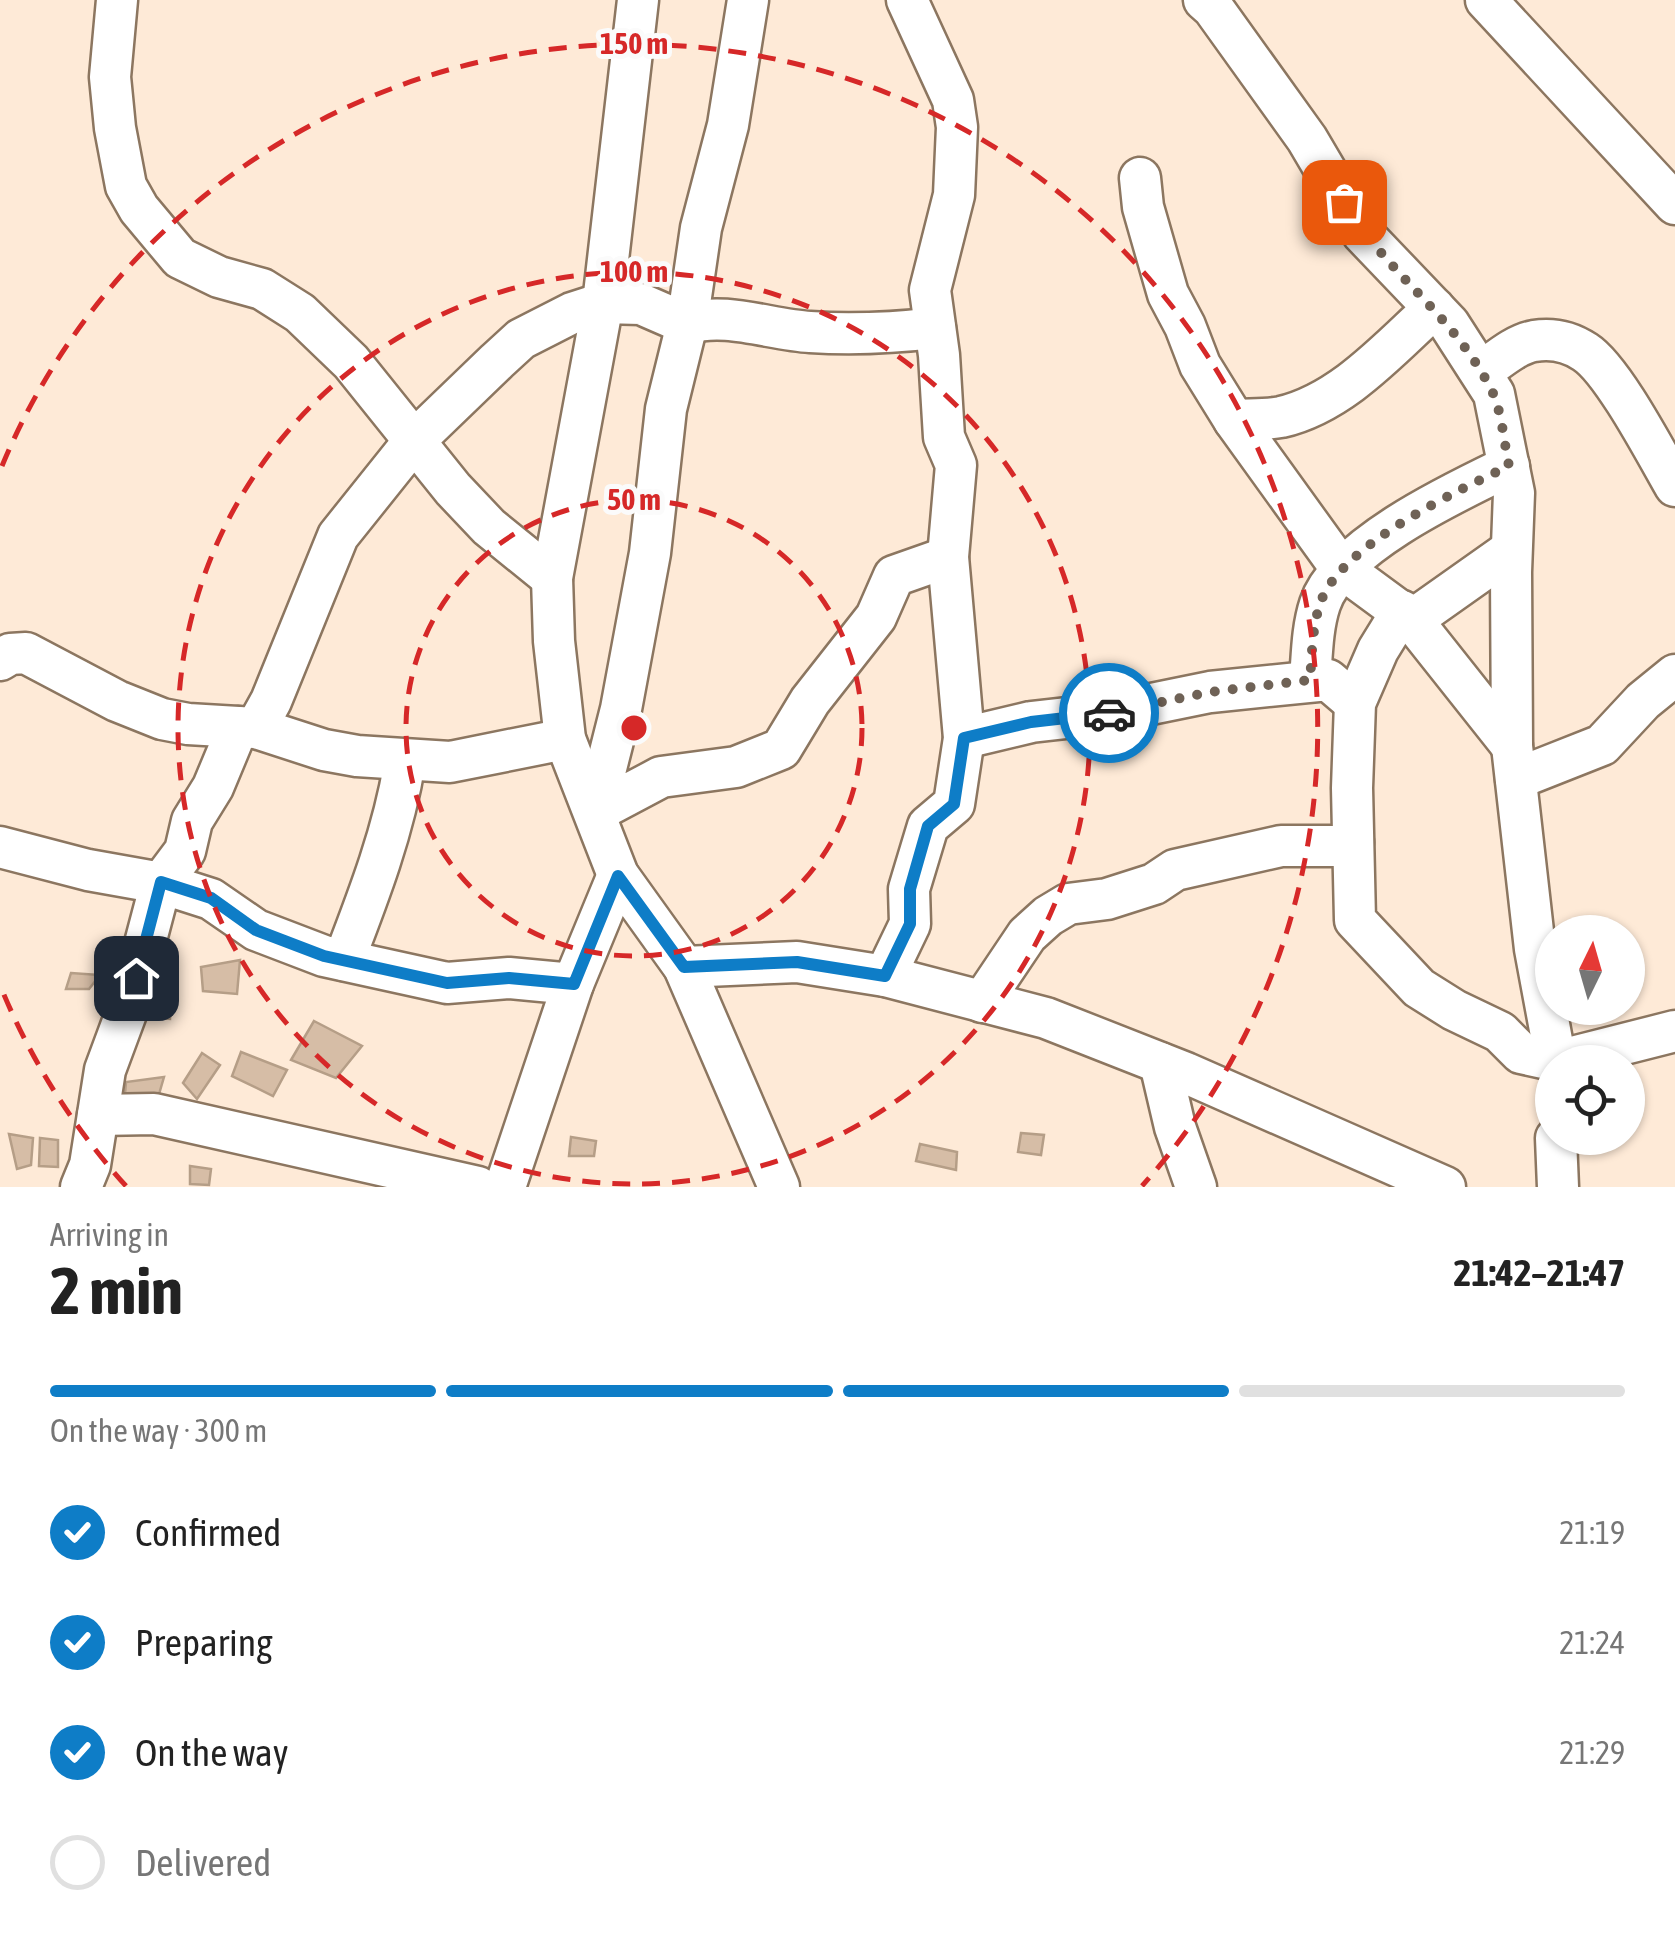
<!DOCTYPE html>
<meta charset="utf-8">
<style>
body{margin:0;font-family:"Asap Condensed",sans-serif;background:#f6f6f6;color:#222;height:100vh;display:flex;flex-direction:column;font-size:38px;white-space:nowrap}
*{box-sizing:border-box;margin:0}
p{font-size:32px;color:#767676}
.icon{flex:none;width:55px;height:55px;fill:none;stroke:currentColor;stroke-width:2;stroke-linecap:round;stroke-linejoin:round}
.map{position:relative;height:1187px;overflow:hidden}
.panel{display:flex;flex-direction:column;background:#fff;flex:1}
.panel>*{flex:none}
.needle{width:65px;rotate:5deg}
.controls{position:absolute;left:1535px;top:915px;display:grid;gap:20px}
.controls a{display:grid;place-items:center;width:110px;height:110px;border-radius:50%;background:#fff;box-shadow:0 2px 8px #0004;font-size:50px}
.pin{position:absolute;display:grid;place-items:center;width:85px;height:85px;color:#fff;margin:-42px;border-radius:20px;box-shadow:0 5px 15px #0006}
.courier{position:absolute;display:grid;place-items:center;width:100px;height:100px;margin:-50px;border:8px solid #0e7dc7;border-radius:50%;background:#fff;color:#222;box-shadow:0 2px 12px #0007}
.summary em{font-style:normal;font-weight:700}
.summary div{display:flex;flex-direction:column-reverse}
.summary{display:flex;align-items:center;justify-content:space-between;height:170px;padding:0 50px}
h1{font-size:65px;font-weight:700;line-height:75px}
.bar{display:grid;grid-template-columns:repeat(4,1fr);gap:15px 10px;align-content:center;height:120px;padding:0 50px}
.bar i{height:12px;border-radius:8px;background:#e0e0e0}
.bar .current{background:#0e7dc7}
.bar p{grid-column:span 4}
ol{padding:0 50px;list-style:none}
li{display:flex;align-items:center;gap:30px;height:110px}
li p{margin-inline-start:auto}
li .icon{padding:10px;border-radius:50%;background:#0e7dc7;color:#fff;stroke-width:4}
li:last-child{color:#767676}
li i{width:55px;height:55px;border:5px solid #e0e0e0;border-radius:50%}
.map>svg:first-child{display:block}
</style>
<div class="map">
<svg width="1675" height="1187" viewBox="0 0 1675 1187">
<rect width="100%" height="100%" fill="#feead7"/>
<!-- building -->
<g fill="#d6bda6" stroke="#b59e87" stroke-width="2.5">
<path d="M240,960L237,994L203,991L201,967Z"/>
<path d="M71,973L100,975L89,989H66Z"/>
<path d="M146,1000L171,1003L170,1019L147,1017Z"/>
<path d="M314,1021L362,1046L336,1078L291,1060Z"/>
<path d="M241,1052L287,1070L273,1096L232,1076Z"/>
<path d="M202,1053L220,1065L197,1099L183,1083Z"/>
<path d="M164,1077L155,1108L124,1107L126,1082Z"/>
<path d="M1021,1133L1044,1135L1041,1155L1018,1152Z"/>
<path d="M9,1134L33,1138L31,1165L17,1169Z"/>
<path d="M571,1137L596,1141L594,1156H569Z"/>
<path d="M40,1138L58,1140V1167L39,1166Z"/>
<path d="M920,1144L957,1152L956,1170L916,1161Z"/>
<path d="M190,1166L211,1169L209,1185L190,1184Z"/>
</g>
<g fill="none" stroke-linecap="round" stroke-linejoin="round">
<defs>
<g id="minor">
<path d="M117,0L110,77L115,128L126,186L139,209L180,258L219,277L262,289L300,313L351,362L453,489L489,527L552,578"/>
<path d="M638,0L603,303L552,578L554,641L565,739L618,875L684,967L779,1187"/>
<path d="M748,0L728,125L701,228L687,324L666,409L650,553L621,709L595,812L661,777L736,767L781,749L810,701L876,617L894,576L948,557"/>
<path d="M1204,0L1213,8L1307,139L1363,234L1449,324L1494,394L1514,493L1511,572L1512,746L1535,949L1556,1062"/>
<path d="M1486,0L1675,204"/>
<path d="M1140,178L1143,207L1168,294L1185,326L1200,365L1234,420L1340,567L1412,620L1512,746"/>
<path d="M1481,372C1497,361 1514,345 1534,341C1552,338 1570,342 1585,352C1613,370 1657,455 1675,486"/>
<path d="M1234,420C1249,419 1266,420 1281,417C1342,403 1389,349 1434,308"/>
<path d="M1402,611L1378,650L1355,703L1352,788L1355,920L1419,988L1454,1010L1500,1032L1521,1053L1557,1061L1675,1031"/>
<path d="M1412,620L1511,550"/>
<path d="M0,660L10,654L26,653L117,701L162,719L188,724L256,728L324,750L357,756L450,762L565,739"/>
<path d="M1310,680C1312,655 1312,628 1320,604C1339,546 1455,492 1509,466"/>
<path d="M256,728L271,701L338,536L414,441L497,361L521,339L572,313L603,303L641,304L687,324C724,311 771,330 810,332C853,335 892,333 935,328"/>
<path d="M964,738L1031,722L1102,714L1210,692L1328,680L1355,703"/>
<path d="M1516,779L1602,745L1643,701L1675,675"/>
<path d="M0,847L88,870L161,883L211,899L256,930L324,956L447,983L509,978L573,984"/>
<path d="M344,960C369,895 394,830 405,761"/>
<path d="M684,967L797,962L885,976L1046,1018L1186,1073L1445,1187"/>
<path d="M885,976L910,924L909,889L928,826L954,804L964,738L948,557L956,465L944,437L939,355L930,290L954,195L957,127L953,100L907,0"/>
<path d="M982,1002L1027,935L1048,916L1068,904L1107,899L1154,884L1175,870L1281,846H1336L1353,842"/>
<path d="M1160,1063L1175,1127L1196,1187"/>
<path d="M98,1115L154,1114L478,1187"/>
<path d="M1556,1138L1558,1187"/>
<path d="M81,1187L90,1165L105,1070L128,1008L161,883L185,851L192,821L213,787L238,727"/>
<path d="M505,1187L573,984L618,875"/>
</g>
</defs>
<!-- minor casing -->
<use href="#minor" stroke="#8c7660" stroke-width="45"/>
<!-- minor -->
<use href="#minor" stroke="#fff" stroke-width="40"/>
</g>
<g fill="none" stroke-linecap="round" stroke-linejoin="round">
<!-- done -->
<path stroke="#6f6256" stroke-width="10" stroke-dasharray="0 18" d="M1109,713L1210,692L1310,680C1312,655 1312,628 1320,604C1339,546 1455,492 1509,466C1504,443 1502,412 1492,391C1454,315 1386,273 1344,202"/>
<!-- route -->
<path stroke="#0e7dc7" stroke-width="12" d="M136,978L161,882L211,898L256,930L324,956L447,983L509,978L574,984L618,876L684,967L797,962L885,976L910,924V889L928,826L954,804L964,738L1031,722L1109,713"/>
</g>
<!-- distance rings -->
<g fill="none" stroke="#d62828" stroke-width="5" stroke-dasharray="18 12">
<circle cx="634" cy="728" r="228"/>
<circle cx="634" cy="728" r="456"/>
<path d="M126 1186A684 684 0 0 1 2 990M2 466A684 684 0 1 1 1142 1186"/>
</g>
<circle cx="634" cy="728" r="15" fill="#d62828" stroke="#fbfbfb" stroke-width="5"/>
<g font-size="30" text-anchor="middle" font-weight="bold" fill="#d62828" stroke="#fbfbfb" stroke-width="10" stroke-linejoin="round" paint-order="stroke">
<text x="634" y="54">150 m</text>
<text x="634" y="282">100 m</text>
<text x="634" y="510">50 m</text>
</g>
</svg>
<div class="controls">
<a><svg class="needle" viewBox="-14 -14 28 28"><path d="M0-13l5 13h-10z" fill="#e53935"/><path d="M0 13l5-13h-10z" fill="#767676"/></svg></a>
<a><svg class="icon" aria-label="locate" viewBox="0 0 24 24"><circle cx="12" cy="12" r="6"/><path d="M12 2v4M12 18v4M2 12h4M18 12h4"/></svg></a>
</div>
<div class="pin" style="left:1344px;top:202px;background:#ea580c"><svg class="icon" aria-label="bag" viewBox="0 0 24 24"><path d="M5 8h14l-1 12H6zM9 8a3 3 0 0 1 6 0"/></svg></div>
<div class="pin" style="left:136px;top:978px;background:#1f2937"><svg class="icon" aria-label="home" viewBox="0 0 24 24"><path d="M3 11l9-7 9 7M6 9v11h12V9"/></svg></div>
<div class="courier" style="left:1109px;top:713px"><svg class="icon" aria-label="car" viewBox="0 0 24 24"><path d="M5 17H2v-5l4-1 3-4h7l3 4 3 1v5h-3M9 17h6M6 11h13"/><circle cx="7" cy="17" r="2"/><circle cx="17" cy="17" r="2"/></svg></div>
</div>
<section class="panel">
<div class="summary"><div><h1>2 min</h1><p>Arriving in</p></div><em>21:42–21:47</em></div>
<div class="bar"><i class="current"></i><i class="current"></i><i class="current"></i><i></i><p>On the way · 300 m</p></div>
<ol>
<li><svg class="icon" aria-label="check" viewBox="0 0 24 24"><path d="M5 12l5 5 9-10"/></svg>Confirmed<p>21:19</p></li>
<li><svg class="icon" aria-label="check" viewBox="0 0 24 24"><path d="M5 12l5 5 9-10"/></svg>Preparing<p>21:24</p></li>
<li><svg class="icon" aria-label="check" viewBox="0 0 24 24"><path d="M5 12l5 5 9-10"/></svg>On the way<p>21:29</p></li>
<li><i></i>Delivered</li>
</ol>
</section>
